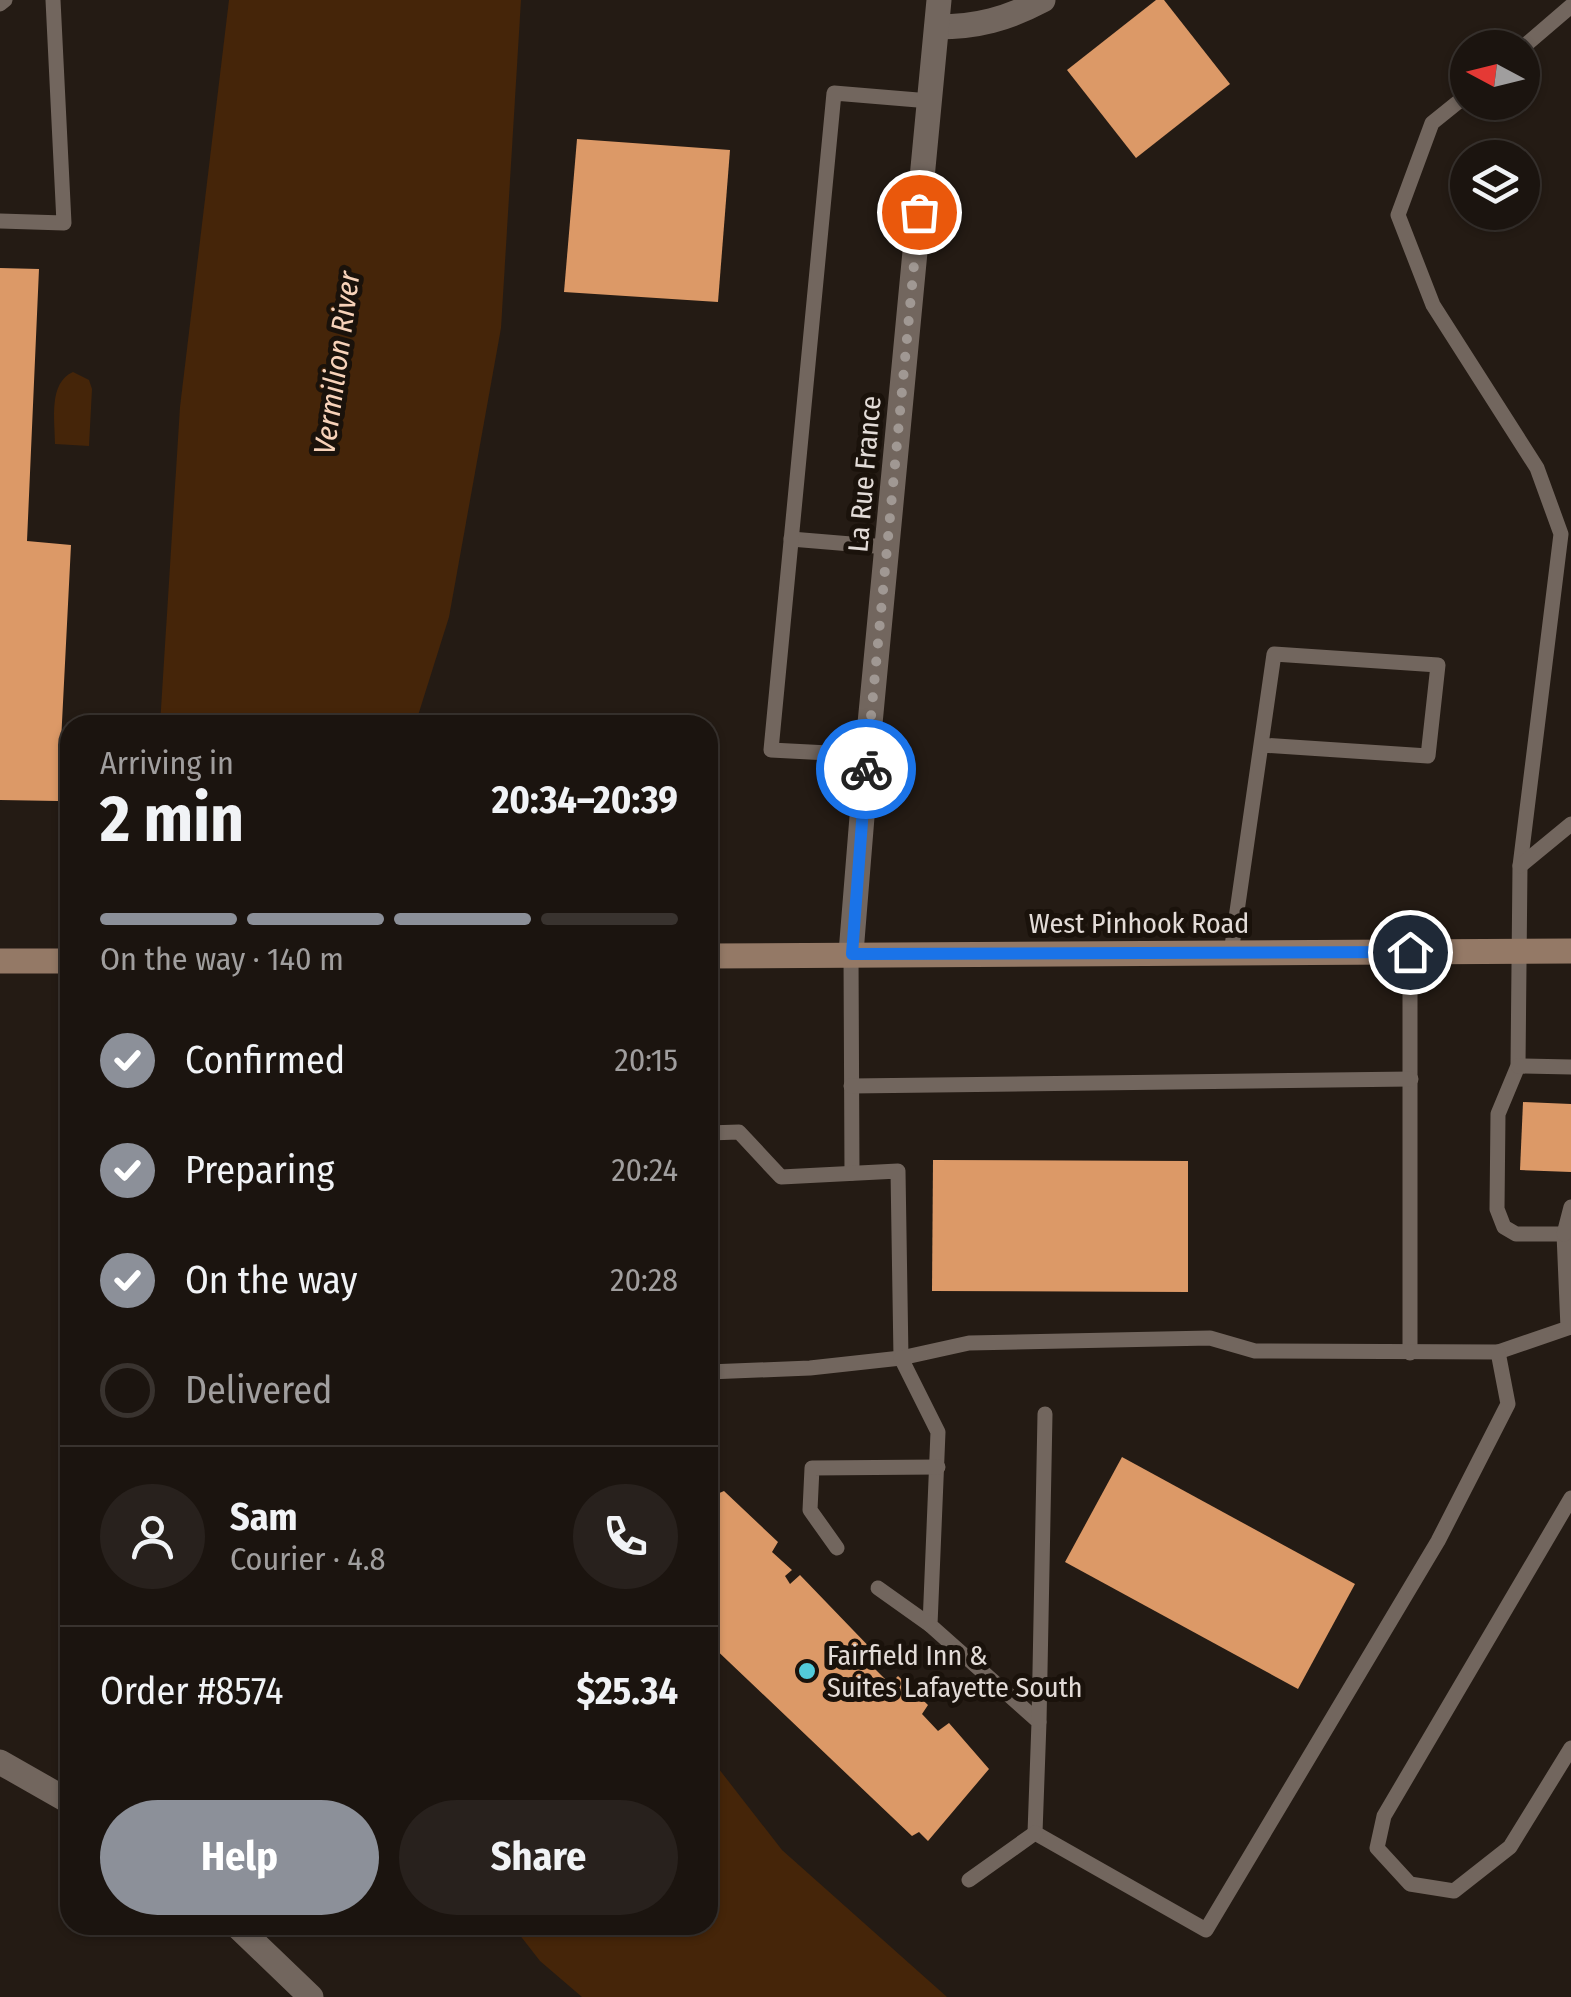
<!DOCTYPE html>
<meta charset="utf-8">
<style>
body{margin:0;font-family:"Fira Sans Condensed",sans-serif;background:#28211d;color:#f1f3f6;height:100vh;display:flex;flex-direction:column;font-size:38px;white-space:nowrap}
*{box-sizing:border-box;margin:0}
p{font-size:32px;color:#a09e9e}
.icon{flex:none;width:55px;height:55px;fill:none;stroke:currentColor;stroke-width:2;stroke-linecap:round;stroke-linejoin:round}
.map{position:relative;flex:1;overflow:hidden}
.panel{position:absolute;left:60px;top:715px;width:658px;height:1220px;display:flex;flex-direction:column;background:#1b140f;border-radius:30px;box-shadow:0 2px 8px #0004,0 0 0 2px #39332f}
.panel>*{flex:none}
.needle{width:65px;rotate:277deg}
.fabs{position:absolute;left:1450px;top:30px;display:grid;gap:20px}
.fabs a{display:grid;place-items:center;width:90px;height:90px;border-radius:50%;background:#1b140f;box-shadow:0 2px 8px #0004,0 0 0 2px #39332f;font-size:50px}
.pin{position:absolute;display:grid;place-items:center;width:85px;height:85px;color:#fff;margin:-42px;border:5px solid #fff;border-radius:50%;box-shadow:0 2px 10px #0007}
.courier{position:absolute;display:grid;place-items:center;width:100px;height:100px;margin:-50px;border:8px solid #1a73e8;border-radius:50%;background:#fff;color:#222;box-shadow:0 2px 12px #0007}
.headline em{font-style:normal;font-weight:700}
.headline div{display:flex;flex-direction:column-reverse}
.headline{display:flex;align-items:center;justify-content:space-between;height:170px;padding:0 40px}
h1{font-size:65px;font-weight:700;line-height:75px}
.bar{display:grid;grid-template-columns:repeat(4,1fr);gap:15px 10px;align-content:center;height:120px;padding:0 40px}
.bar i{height:12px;border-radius:8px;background:#39332f}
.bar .active{background:#8c9099}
.bar p{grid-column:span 4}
.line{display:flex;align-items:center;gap:25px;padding:0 40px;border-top:2px solid #39332f}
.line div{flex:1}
.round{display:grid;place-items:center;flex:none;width:105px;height:105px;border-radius:52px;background:#28211d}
ol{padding:0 40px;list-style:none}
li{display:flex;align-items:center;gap:30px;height:110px}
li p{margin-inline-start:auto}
li .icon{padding:10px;border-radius:50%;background:#8c9099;color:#fff;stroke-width:4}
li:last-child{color:#a09e9e}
li i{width:55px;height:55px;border:5px solid #39332f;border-radius:50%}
.primary-button{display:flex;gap:20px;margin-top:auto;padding:20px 40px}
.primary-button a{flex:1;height:115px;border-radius:60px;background:#8c9099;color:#fff;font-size:40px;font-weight:700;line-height:115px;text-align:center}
.primary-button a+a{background:#28211d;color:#f1f3f6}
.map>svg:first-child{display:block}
</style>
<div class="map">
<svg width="1571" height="1997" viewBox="0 0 1571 1997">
<rect width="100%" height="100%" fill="#241b14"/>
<!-- water -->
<g fill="#452509">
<path d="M229,0H521L501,328L449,617L415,725H160L180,407Z"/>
<path d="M73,372L89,380L92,389L89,446L55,444C55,420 48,383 73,372Z"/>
<path d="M708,1755L782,1850L947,1997H582L540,1961L512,1925H708Z"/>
</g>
<!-- building -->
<g fill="#dc9967">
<path d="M1156,0H1164L1230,84L1136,158L1067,70Z"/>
<path d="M577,139L730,150L718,302L564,292Z"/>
<path d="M0,268L39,269L27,541L71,545L58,801L0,800Z"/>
<path d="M1523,1102L1571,1104V1172L1520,1170Z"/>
<path d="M933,1160L1188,1161V1292L932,1291Z"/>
<path d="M1122,1457L1355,1584L1298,1689L1065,1562Z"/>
<path d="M724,1491L778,1542L772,1552L792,1570L785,1576L790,1584L800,1575L879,1657L871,1665L890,1684L898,1676L928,1705L922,1714L938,1731L949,1723L989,1769L928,1841L919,1832L912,1836L708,1642V1498Z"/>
</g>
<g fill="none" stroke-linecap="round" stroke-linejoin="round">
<!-- lane -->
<g stroke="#72665e" stroke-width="15">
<path d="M0,4L5,0"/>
<path d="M1522,48L1571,6"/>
<path d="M1468,94L1432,123L1398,215L1433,305L1537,468L1561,534L1520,866L1518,1066L1498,1114L1497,1209L1504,1227L1516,1234H1564L1568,1328L1498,1352"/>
<path d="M0,221L64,223L53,0"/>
<path d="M791,539L887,547"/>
<path d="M867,755L771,750L834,93L930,101"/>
<path d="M1520,866L1571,824"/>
<path d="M1410,952V1353"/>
<path d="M851,953L852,1173"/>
<path d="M1231,953L1274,654L1438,665L1428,756L1262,745"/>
<path d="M1518,1066L1571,1067"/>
<path d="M851,1086L1411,1079"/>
<path d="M708,1133L739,1132L781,1177L898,1171L901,1358L810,1368L708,1372"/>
<path d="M1564,1234L1571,1207"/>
<path d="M1210,1338L1255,1351L1498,1352L1508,1404L1438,1541L1206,1930L1035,1833L1039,1722L930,1625L938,1432L901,1358L969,1343Z"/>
<path d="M1571,1498L1384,1816L1377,1848L1410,1884L1454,1891L1510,1847L1571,1748"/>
<path d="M837,1548L810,1510L812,1468L938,1467"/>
<path d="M878,1588L930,1625"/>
<path d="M1039,1722L1045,1414"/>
<path d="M969,1880L1035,1833"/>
</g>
<!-- street -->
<g stroke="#72665e" stroke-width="25">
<path d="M937,27C977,27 1007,19 1043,0"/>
<path d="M851,953L867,755L939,0"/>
<path d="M0,1762L70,1802"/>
<path d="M236,1925L311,1997"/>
</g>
<!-- secondary -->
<g stroke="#947966" stroke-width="25">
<path d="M708,956L1571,951"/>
<path d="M0,961H70"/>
</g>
</g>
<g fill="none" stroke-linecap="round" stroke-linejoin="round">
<!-- done -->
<path stroke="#a09893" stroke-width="10" stroke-dasharray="0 18" d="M866,769L919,212"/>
<!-- route -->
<path stroke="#1a73e8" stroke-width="12" d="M866,769L852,954L1410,952"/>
</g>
<!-- markers -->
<circle fill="#53cbda" stroke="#1a120b" stroke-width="4" cx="807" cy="1671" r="10"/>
<g text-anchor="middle" stroke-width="10" stroke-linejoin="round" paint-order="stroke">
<!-- street labels -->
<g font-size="28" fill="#e3dcd8" stroke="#1a120b">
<text transform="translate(864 474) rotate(-85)" y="10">La Rue France</text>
<text x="1139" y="933">West Pinhook Road</text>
</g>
<!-- poi labels -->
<g font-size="28" fill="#e3dcd8" stroke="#1a120b" text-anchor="start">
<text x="827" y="1665">Fairfield Inn &amp;<tspan x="827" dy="32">Suites Lafayette South</tspan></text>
</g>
<!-- water labels -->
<g font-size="30" font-style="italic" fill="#f7d2b9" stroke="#1a120b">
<text transform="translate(337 363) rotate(-82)" y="10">Vermilion River</text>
</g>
</g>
</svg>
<div class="fabs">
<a><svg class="needle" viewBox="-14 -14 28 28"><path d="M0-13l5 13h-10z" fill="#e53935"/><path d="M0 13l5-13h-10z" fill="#a09e9e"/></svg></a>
<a><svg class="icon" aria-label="layers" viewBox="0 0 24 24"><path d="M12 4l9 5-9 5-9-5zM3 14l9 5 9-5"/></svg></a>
</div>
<div class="pin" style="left:919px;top:212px;background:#ea580c"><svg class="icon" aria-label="bag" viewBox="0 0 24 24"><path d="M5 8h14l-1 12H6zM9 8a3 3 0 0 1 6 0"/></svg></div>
<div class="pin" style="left:1410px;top:952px;background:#1f2937"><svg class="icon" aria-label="home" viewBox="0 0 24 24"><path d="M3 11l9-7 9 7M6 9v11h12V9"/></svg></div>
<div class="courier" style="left:866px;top:769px"><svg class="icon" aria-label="bike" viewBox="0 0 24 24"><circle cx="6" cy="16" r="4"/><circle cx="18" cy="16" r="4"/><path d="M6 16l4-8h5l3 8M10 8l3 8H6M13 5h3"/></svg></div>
<section class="panel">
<div class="headline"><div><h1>2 min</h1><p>Arriving in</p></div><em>20:34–20:39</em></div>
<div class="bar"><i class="active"></i><i class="active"></i><i class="active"></i><i></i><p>On the way · 140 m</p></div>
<ol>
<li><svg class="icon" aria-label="check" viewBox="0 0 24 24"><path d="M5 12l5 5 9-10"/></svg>Confirmed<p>20:15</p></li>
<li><svg class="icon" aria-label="check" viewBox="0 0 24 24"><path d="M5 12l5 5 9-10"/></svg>Preparing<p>20:24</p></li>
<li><svg class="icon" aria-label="check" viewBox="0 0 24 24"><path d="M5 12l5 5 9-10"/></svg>On the way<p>20:28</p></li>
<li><i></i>Delivered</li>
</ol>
<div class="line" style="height:180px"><a class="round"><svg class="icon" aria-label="person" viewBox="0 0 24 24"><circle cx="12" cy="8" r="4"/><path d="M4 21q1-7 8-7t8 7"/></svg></a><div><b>Sam</b><p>Courier · 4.8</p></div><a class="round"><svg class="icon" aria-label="phone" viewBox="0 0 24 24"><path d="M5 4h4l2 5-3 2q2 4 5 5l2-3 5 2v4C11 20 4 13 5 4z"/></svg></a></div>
<div class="line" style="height:130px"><div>Order #8574</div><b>$25.34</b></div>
<div class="primary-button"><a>Help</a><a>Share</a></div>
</section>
</div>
